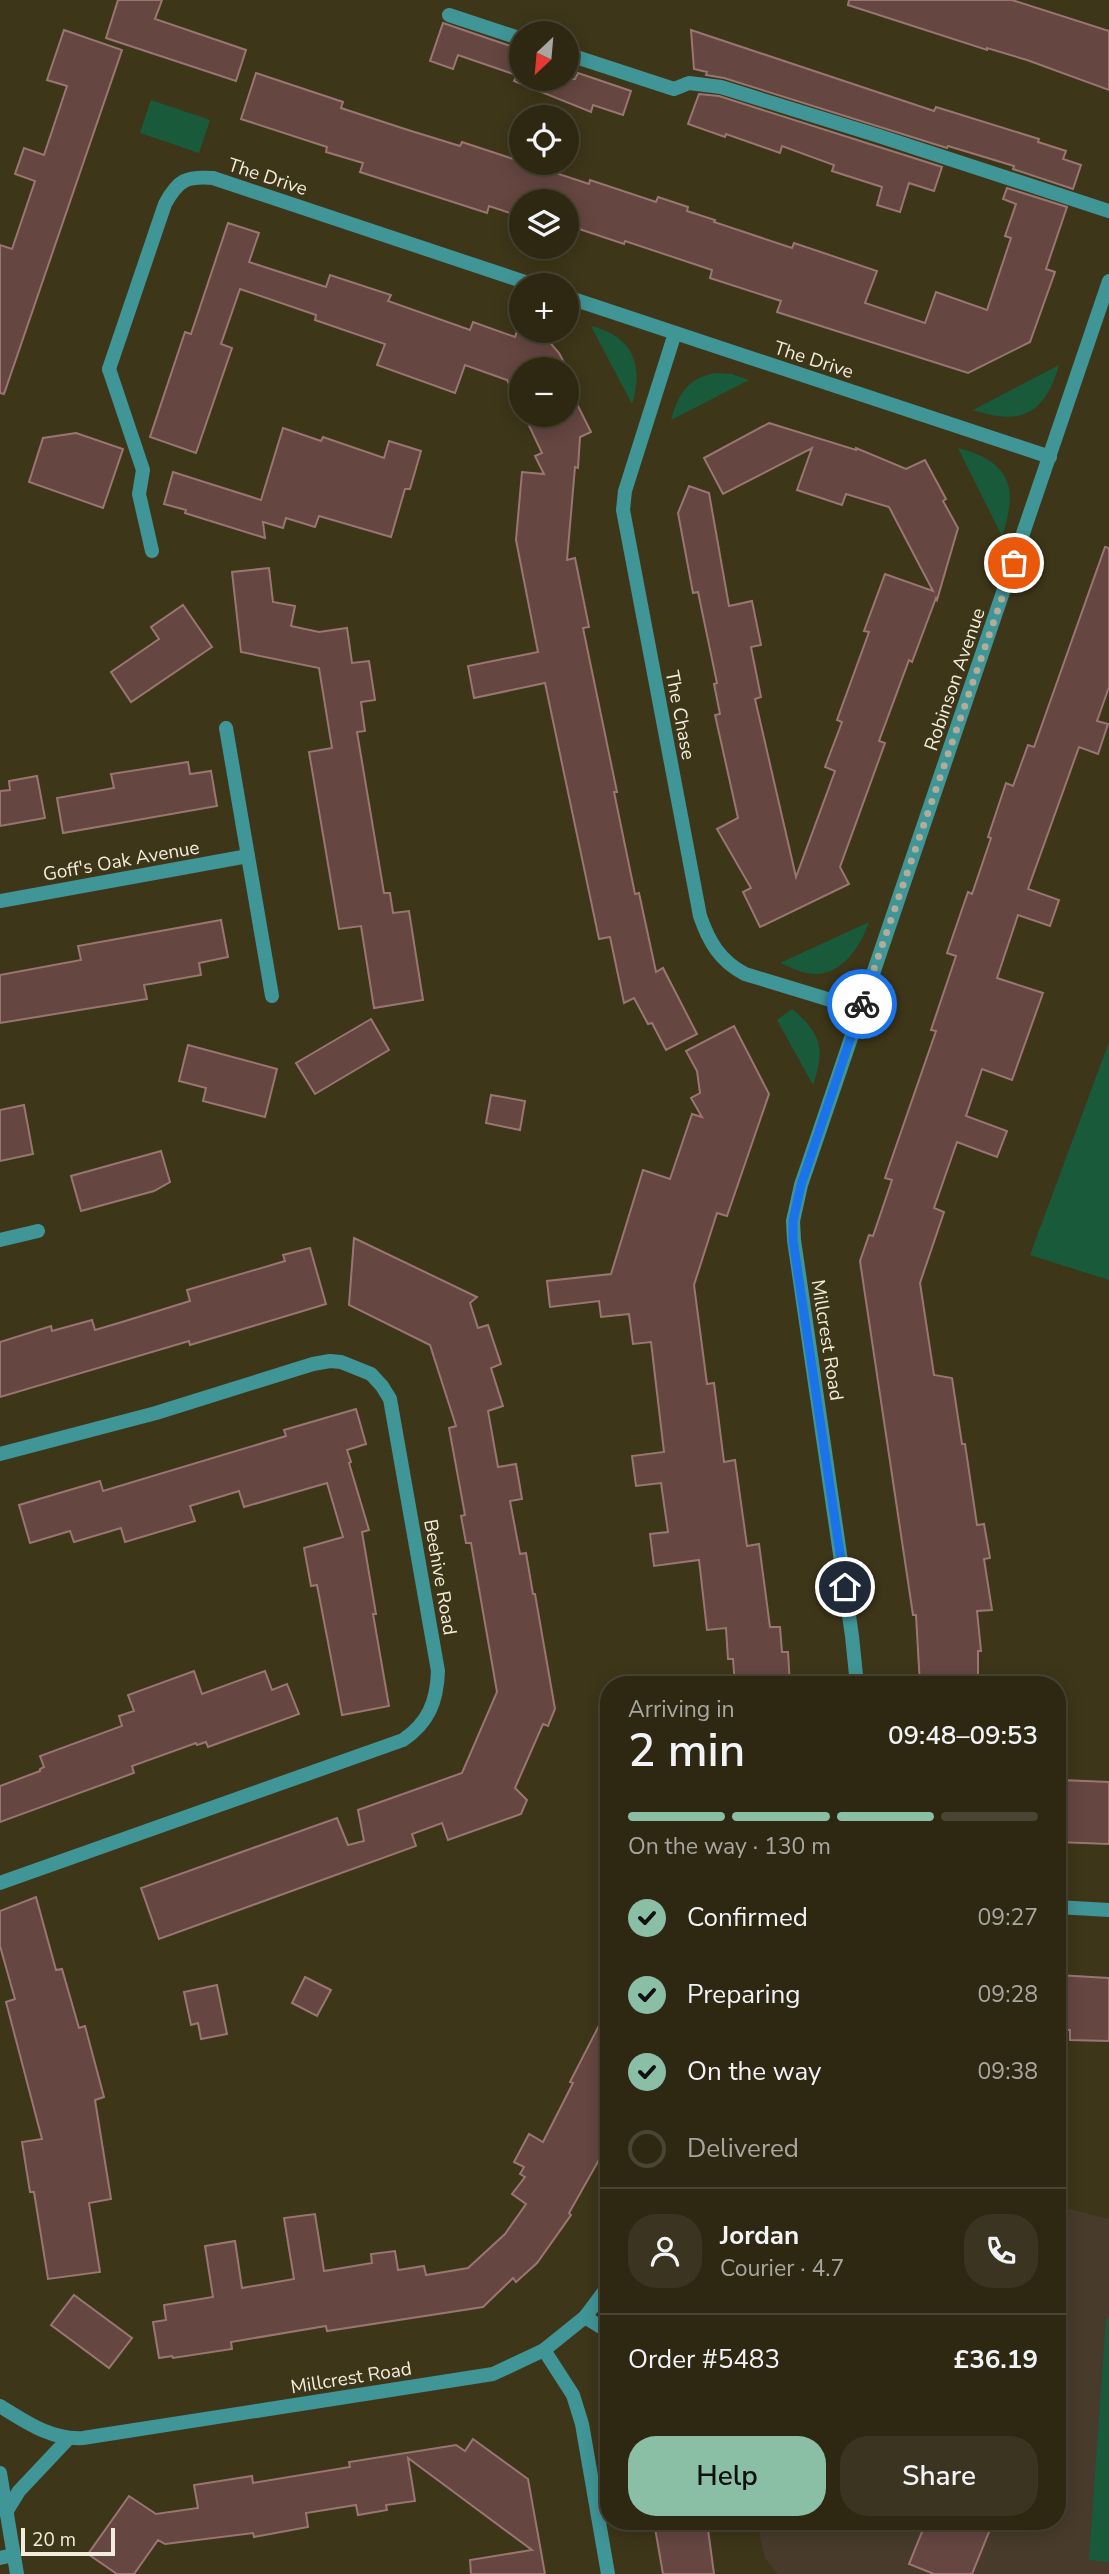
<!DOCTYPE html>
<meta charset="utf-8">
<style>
body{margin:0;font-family:"Nunito Sans",sans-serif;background:#3a3421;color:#f1f3f6;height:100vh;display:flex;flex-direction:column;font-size:26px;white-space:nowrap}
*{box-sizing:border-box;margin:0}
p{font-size:23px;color:#a7a6a0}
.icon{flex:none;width:38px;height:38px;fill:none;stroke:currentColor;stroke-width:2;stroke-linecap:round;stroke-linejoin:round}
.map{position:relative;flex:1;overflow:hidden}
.side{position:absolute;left:600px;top:1676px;width:466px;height:854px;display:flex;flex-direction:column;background:#2e2813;border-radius:28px;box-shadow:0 4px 18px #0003,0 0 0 2px #494433}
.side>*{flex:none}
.needle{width:46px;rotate:206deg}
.controls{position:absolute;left:509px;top:21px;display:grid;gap:14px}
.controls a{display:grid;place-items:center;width:70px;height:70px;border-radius:50%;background:#2e2813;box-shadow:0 4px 18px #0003,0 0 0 2px #494433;font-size:35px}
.scale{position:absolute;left:21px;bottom:18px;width:94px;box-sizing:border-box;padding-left:7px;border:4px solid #f1ecdc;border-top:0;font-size:19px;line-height:24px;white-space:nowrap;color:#f1ecdc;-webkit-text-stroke:5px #3e3619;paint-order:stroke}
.pin{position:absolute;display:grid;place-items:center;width:60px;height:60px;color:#fff;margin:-30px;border:4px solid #fff;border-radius:50%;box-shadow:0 2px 7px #0007}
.courier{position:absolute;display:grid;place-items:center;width:70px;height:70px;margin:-35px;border:5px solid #1a73e8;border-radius:50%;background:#fff;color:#222;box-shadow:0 2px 9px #0007}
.head em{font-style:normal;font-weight:600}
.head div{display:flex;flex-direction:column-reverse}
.head{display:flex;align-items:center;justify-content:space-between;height:119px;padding:0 28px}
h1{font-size:46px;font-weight:600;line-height:52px}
.bar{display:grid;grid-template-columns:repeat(4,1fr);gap:10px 7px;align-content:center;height:84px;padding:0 28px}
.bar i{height:9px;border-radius:5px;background:#494433}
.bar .on{background:#8abfa5}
.bar p{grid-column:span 4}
.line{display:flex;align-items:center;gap:18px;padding:0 28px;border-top:2px solid #494433}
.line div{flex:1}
.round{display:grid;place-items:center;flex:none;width:74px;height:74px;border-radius:28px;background:#3a3421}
ol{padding:0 28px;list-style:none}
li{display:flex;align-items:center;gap:21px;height:77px}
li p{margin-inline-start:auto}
li .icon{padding:7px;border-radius:50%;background:#8abfa5;color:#111;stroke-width:4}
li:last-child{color:#a7a6a0}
li i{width:38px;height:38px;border:4px solid #494433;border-radius:50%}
.button{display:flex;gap:14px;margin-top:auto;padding:14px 28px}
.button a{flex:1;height:80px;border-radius:28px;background:#8abfa5;color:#111;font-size:28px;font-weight:600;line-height:80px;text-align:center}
.button a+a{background:#3a3421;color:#f1f3f6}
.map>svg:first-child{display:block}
</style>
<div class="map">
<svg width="1109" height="2574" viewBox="0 0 1109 2574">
<rect width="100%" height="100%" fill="#3e3619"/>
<!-- education -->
<path fill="#483b2c" d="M1057,2206L1109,2219V2574H777L765,2558L757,2522H1057Z"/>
<!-- green -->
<g fill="#195a3a">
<path d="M151,100L210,120L199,153L140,133Z"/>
<path d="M591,326C633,336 644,366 632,404Z"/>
<path d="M1059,365C1045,414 1021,426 973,410Z"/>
<path d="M715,373L732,374L749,380L671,420C678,394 688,378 715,373Z"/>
<path d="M958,448C1010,461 1019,488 1002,536Z"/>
<path d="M869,922C860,948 839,980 806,973C797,971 788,966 780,963Z"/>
<path d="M792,1009C822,1034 825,1049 813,1085L777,1020Z"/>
<path d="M1109,1042V1280L1030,1255Z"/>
<path d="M1106,2318H1109V2562L1089,2560Z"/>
</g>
<!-- building -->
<g fill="#654641" stroke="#997671" stroke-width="2">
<path d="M118,0H162L155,19L246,50L236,81L106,38Z"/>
<path d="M849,0H1012L1109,31V90L1027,60L987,48V50L848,5Z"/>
<path d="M443,23L522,50V77L458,55L453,69L430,61Z"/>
<path d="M64,30L122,50L4,394L0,393V245L12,249L35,181L15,174L24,148L44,155L67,86L47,80Z"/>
<path d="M691,30L934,111L936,107L1039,139L1038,142L1066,151L1063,159L1081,165L1073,189L1013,169L1014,166L948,146L947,148L724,78L706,75L707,72L694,69Z"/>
<path d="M256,73L343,102L341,108L408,130L460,146L462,142L589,184L590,180L656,202L658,197L688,207L687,211L715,220L714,222L792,248L794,243L877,271L865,303L925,323L936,292L987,310L1011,238L1005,236L1016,204L1003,199L1007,188L1067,207L1046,269L1055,272L1030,342L968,373L777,312L781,301L710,278L712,270L625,241L624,244L567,225V201H522V217L489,206L487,213L360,172L363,163L326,152L327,147L241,119Z"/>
<path d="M578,73L631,91L623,115L593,105L591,112L514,81L515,79H575Z"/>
<path d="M699,94L719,96L942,167L934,191L909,183L900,212L877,205L882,187L832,171L834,165L782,146L780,153L726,134L725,137L688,124Z"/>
<path d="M228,223L259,233L249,262L326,287L330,275L391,295L388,301L470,330L473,322L515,337L518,328L546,338L559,353L570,374L567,376V369H522V410L507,380L465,365L455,393L377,365L385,344L315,320L316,315L240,289L221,344L232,348L196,453L150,437L185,332L191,334Z"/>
<path d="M567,384L591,432L580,437L578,468L575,467L567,560L575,558L589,627L583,628L617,792H614L635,894L639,893L656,972L663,968L697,1034L666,1050L652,1023L648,1024L634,998L624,1003L610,937L599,939L545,683L474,698L468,666L538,652L516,540L522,472L544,474L535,456L542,453L524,415H567Z"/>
<path d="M769,423L856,450V448L906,469L925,460L946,499L943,501L958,528L937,600L936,598L912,662L909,660L879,741L885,743L840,867L849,884L760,927L743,892L751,888L717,829L738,818L715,715L720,714L714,684L717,683L698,592L693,593L678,513L689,486L709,493L729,606L752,601L761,645L751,647L761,697L755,699L796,877L835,771L825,767L842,722L837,720L869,632L864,631L885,574L933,591L889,507L846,494L842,505L797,490L812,448L723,494L704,458Z"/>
<path d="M283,428L321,441L323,437L384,458L389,441L421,451L410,489H405L391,537L319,516L315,527L286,518L283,528L263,522L265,538L185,513L186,510L164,504L173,472L261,500Z"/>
<path d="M76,433L123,449L103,508L29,482L43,438Z"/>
<path d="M1105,547L1109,548V687L1097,721L1108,724L1098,754L1079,747L1028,889L1059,900L1050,926L1018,915L997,978L1043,993L1012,1080L982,1069L966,1116L1007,1131L997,1157L957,1142L934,1208L944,1212L920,1283L934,1375L952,1378L962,1444H965L977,1525L984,1524L990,1558L984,1559L992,1610L977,1611L981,1651H978V1685H920L916,1615H913L860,1261L869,1235L873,1236L892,1180L885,1178L936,1031L931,1030L956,956L947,953L968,892L972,894L991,838L988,837L1006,783L1013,786L1028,745L1034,747Z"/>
<path d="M269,568L273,602L295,606L291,626L319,632L347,628L352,663L369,661L375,700L361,702L365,731L357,732L384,893H390L393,913L409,911L423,1000L374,1008L361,926L339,929L309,752L332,748L319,668L241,652L232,572Z"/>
<path d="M183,605L212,647L131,702L111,672L159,639L151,627Z"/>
<path d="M188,762L190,774L211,771L217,806L63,833L57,798L114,788L111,774Z"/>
<path d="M37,776L45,818L0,826V791L10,790L9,781Z"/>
<path d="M221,920L228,957L199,963L201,975L144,985L147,999L0,1023V975L81,960L78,946Z"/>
<path d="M371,1019L389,1050L315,1094L296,1063Z"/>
<path d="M734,1026L769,1094L727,1216L717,1213L694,1285L707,1384L714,1383L724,1462L735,1460L747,1546L759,1544L770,1627H780L782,1652H788L790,1685H735L733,1659H728L726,1628L707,1630L699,1560L654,1566L650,1534L668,1532L661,1483L636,1486L632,1456L664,1452L651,1342L633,1344L629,1314L601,1317L599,1301L550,1307L547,1281L611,1274L643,1170L670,1179L692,1114L702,1117L691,1098L700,1093L697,1071L686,1051Z"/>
<path d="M188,1045L277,1069L265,1117L203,1101L206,1088L179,1081Z"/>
<path d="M491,1095L525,1101L520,1130L486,1123Z"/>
<path d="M24,1105L33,1154L0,1161V1110Z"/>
<path d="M161,1151L170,1182L154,1191L81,1211L71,1176Z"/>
<path d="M354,1238L477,1297L470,1303L478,1328L488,1325L501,1364L491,1368L503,1406L488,1411L498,1467L516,1464L522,1499L510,1501L520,1554L526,1553L533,1594H535L555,1709L548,1726L543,1724L515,1788L527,1800L521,1814L448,1840L442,1823L412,1834L416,1846L159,1939L141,1888L337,1818L348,1845L364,1841L358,1810L462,1773L497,1692L471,1543H466L461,1516L465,1515L449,1428L456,1426L430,1345L349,1305Z"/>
<path d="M310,1248L326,1304L190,1345L189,1341L0,1397V1342L51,1326L52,1331L92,1320L95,1330L122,1322L190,1301L187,1290L285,1261L283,1255Z"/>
<path d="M356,1409L366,1444L347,1450L351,1462L349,1463L369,1530L362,1532L376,1614H373L389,1706L342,1715L317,1585L311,1586L304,1548L343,1537L327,1483L244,1507L239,1491L190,1506L195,1521L125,1542L121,1528L74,1542L70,1531L30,1543L19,1505L100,1481L103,1491L286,1436L284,1430Z"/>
<path d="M194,1671L202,1694L265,1671L272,1690L287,1684L299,1714L208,1747L206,1742L197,1745L196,1743L132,1766L134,1773L0,1822V1786L40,1771V1769L44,1767L40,1756L122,1726L119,1716L134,1711L128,1695Z"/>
<path d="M1061,1780L1109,1782V1844L1057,1842L1058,1785L1061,1784Z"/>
<path d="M36,1897L56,1970L62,1969L79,2028L85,2026L104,2097L95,2100L111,2199L89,2203L100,2272L48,2279L34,2192H30L22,2142L42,2139L6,2002L15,1999L0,1946V1911Z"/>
<path d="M1057,1975L1109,1978V2041L1070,2040V2030H1057Z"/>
<path d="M305,1977L331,1990L317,2016L292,2003Z"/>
<path d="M217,1985L227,2034L201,2039L198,2023L191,2025L184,1992Z"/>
<path d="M609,2006V2142L569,2213L571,2215L537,2263L516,2282L513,2278L483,2307L327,2331L326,2326L231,2342L232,2349L173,2358L172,2356L159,2358L153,2322L166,2320L164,2305L213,2297L205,2246L235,2241L242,2288L294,2279L284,2218L315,2214L324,2271L372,2263L371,2254L395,2251L398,2270L424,2266L426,2275L468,2268L505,2234L526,2204L512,2194L525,2177L520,2174L524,2167L514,2162L529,2134L543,2142L573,2083L570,2082Z"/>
<path d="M74,2295L132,2338L109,2368L51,2325Z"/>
<path d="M473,2439L528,2479L545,2574H471L470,2560L532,2550L408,2458L415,2501L386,2505L387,2510L358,2515L356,2505L306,2513L308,2527L254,2537L253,2533L165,2544L158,2540L134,2574H117L88,2554L129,2496L156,2514L198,2508L194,2485L252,2476L253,2483L350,2467L349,2462L456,2445L465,2451Z"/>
<path d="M695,2522H707L714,2574H663L655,2528Z"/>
<path d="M926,2522H993L972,2574H934L909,2564Z"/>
</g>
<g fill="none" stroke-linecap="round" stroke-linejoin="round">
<!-- service -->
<g stroke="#409596" stroke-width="14">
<path d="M449,15L522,39"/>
<path d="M567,54L674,89L689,83L721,87L879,136L1109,211"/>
<path d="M109,369L143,470L139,494L152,551"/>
<path d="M585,2317L609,2332"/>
</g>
<!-- minor -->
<g stroke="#409596" stroke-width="14">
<path d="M567,297L1050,457"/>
<path d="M675,333L625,491L623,510L700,916C709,942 720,961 745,974L860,1009"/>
<path d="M109,369L165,204C178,180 186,176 213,178L534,285"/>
<path d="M226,728L272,996"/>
<path d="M0,901L248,856"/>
<path d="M0,1240L38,1231"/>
<path d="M0,1454L156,1413L313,1364L330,1361L341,1362L371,1374L382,1386L390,1399L438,1671C437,1702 428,1723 403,1740L0,1883"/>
<path d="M857,1685L852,1636L794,1240L793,1221L801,1185L1109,281"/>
<path d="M1057,1907L1109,1910"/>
<path d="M544,2350L573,2395L582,2424L608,2574"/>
<path d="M0,2406C26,2422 51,2440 83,2438L493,2374L544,2350L585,2317L609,2285"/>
<path d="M6,2512L19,2491L68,2439"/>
<path d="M0,2558L13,2555"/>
</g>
<!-- tertiary -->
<path stroke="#409596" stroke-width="14" d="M0,2473L17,2574"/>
</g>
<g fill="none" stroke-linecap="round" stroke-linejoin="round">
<!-- done -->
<path stroke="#b2ac98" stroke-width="7" stroke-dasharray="0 12.6" d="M862,1004L1014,563"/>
<!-- route -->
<path stroke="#1a73e8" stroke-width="9" d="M845,1587L793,1240V1221L801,1185L862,1004"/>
</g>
<g text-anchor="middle" stroke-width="5" stroke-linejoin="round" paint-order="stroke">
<!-- street labels -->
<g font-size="19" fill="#f1ecdc" stroke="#3e3619">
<text transform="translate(268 176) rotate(18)" y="7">The Drive</text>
<text transform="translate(814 359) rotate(18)" y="7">The Drive</text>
<text transform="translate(954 679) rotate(-71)" y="7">Robinson Avenue</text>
<text transform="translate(681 715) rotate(79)" y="7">The Chase</text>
<text transform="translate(121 860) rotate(-10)" y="7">Goff's Oak Avenue</text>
<text transform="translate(828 1340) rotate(81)" y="7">Millcrest Road</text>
<text transform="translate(441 1577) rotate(80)" y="7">Beehive Road</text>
<text transform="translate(351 2377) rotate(-9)" y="7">Millcrest Road</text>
</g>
</g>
</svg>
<div class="controls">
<a><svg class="needle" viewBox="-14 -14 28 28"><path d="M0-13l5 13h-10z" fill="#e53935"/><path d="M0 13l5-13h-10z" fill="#a7a6a0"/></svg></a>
<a><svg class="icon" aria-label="locate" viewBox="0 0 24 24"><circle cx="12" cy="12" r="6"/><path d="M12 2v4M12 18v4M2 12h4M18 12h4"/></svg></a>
<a><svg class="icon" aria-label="layers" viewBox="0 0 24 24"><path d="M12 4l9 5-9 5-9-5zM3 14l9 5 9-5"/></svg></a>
<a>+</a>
<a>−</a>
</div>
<div class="scale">20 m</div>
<div class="pin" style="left:1014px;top:563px;background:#ea580c"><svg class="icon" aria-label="bag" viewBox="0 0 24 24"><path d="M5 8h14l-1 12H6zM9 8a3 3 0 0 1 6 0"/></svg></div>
<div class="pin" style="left:845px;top:1587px;background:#1f2937"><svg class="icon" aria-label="home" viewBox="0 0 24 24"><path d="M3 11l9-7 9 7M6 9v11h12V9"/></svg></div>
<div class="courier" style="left:862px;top:1004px"><svg class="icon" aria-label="bike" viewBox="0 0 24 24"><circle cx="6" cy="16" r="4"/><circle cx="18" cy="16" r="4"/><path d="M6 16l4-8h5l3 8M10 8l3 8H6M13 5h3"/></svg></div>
<section class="side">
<div class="head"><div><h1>2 min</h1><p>Arriving in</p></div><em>09:48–09:53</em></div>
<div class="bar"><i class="on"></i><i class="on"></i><i class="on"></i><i></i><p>On the way · 130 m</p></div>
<ol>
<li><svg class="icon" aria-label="check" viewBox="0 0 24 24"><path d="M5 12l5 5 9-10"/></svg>Confirmed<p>09:27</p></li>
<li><svg class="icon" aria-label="check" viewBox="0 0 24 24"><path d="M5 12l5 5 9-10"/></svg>Preparing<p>09:28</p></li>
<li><svg class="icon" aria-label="check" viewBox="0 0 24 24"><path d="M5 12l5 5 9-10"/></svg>On the way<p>09:38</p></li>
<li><i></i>Delivered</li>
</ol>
<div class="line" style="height:126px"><a class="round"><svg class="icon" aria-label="person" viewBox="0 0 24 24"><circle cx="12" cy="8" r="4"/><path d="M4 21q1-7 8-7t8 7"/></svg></a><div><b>Jordan</b><p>Courier · 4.7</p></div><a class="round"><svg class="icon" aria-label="phone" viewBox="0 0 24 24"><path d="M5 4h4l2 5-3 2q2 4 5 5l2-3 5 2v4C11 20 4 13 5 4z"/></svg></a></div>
<div class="line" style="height:91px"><div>Order #5483</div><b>£36.19</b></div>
<div class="button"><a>Help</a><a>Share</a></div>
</section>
</div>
